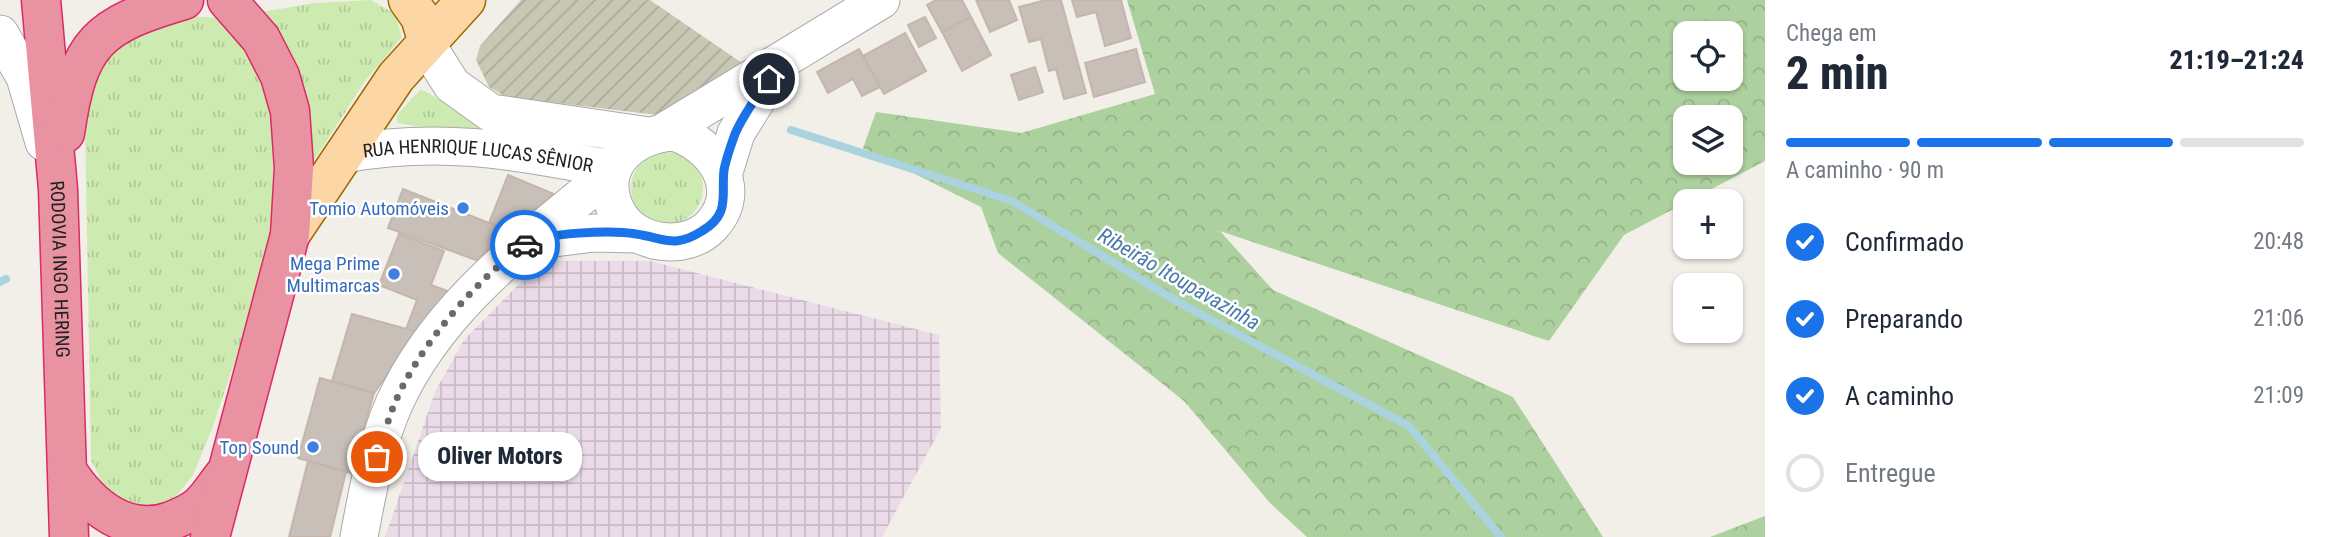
<!DOCTYPE html>
<html lang="pt">
<meta charset="utf-8">
<style>
body{margin:0;font-family:"Roboto Condensed",sans-serif;background:#f6f6f7;color:#1f2937;height:100vh;display:flex;flex-direction:column;font-size:26px;white-space:nowrap}
*{box-sizing:border-box;margin:0}
p{font-size:23px;color:#747a83}
.icon{flex:none;width:38px;height:38px;fill:none;stroke:currentColor;stroke-width:2;stroke-linecap:round;stroke-linejoin:round}
.map{position:relative;flex:1;overflow:hidden}
.panel{display:flex;flex-direction:column;background:#fff;width:560px}
.panel>*{flex:none}
.buttons{position:absolute;left:1673px;top:21px;display:grid;gap:14px}
.buttons a{display:grid;place-items:center;width:70px;height:70px;border-radius:14px;background:#fff;box-shadow:0 2px 5px #0004;font-size:35px}
.pin{position:absolute;display:grid;place-items:center;width:60px;height:60px;color:#fff;margin:-30px;border:4px solid #fff;border-radius:50%;box-shadow:0 2px 7px #0007}
.courier{position:absolute;display:grid;place-items:center;width:70px;height:70px;margin:-35px;border:5px solid #1a73e8;border-radius:50%;background:#fff;color:#222;box-shadow:0 2px 9px #0007}
.bubble{position:absolute;height:49px;border-radius:21px;background:#fff;box-shadow:0 2px 5px #0004;font-size:23px;font-weight:800;line-height:49px;text-align:center}
.overview em{font-style:normal;font-weight:800}
.overview div{display:flex;flex-direction:column-reverse}
.overview{display:flex;align-items:center;justify-content:space-between;height:119px;padding:0 21px}
h1{font-size:46px;font-weight:800;line-height:52px}
.bar{display:grid;grid-template-columns:repeat(4,1fr);gap:10px 7px;align-content:center;height:84px;padding:0 21px}
.bar i{height:9px;border-radius:5px;background:#e0e1e3}
.bar .current{background:#1a73e8}
.bar p{grid-column:span 4}
ol{padding:0 21px;list-style:none}
li{display:flex;align-items:center;gap:21px;height:77px}
li p{margin-inline-start:auto}
li .icon{padding:7px;border-radius:50%;background:#1a73e8;color:#fff;stroke-width:4}
li:last-child{color:#747a83}
li i{width:38px;height:38px;border:4px solid #e0e1e3;border-radius:50%}
main{display:flex;flex:1;min-height:0}
.map>svg:first-child{display:block}
</style>
<main>
<div class="map">
<svg width="1765" height="537" viewBox="0 0 1765 537">
<defs>
<pattern id="industrial-grid" width="8" height="8" patternUnits="userSpaceOnUse" patternTransform="scale(1.75)"><rect width="8" height="8" fill="#ebdbe8"/><path d="M0 4h8M4 0v8" fill="none" stroke="#c9bcc7"/></pattern>
<pattern id="construction-furrows" width="10" height="10" patternUnits="userSpaceOnUse" patternTransform="scale(1.75)"><rect width="10" height="10" fill="#c7c7b4"/><path d="M-1 1l2-2M0 10L10 0M9 11l2-2" fill="none" stroke="#abab9a"/></pattern>
<pattern id="grass-tufts" width="24" height="20" patternUnits="userSpaceOnUse" patternTransform="scale(1.75)"><rect width="24" height="20" fill="#cdebb0"/><path d="M3 7l-1-3M5 7V3M7 7l1-3M15 17l-1-3M17 17v-4M19 17l1-3" fill="none" stroke="#b0c997"/></pattern>
<pattern id="forest-crowns" width="20" height="18" patternUnits="userSpaceOnUse" patternTransform="scale(1.75)"><rect width="20" height="18" fill="#add19e"/><path d="M2 6a3 3 0 1 1 6 0M12 15a3 3 0 1 1 6 0" fill="none" stroke="#95b388"/></pattern>
</defs>
<rect width="100%" height="100%" fill="#f2efe9"/>
<!-- industrial -->
<path fill="url(#industrial-grid)" d="M556,261H650L939,335L941,428L882,537H385L435,392L464,340L530,273Z"/>
<!-- construction -->
<path fill="url(#construction-furrows)" d="M521,0H650L742,63L658,115L506,97L489,87L476,60L480,46Z"/>
<!-- grass -->
<g fill="url(#grass-tufts)">
<path d="M371,0L395,14L402,37L365,81L313,162L308,111L262,12L314,3Z"/>
<path d="M192,16L216,18L237,33L268,91L281,135L276,238L212,429L193,475L178,494L156,509L138,507L115,498L104,487L91,460L85,119C88,88 102,46 133,33C151,25 173,22 192,16Z"/>
<path d="M421,89L481,123L610,140L592,155L397,123V115Z"/>
<circle cx="667" cy="188" r="36"/>
</g>
<!-- forest -->
<g fill="url(#forest-crowns)" fill-rule="evenodd">
<path d="M1127,0H1765V161L1624,235L1549,341L1220,231L1273,290L1513,397L1603,537H1307L1270,503L1184,401L998,253L981,207L863,148L876,112L1021,133L1155,94ZM1685,33H1731V79H1685ZM1685,117H1731V163H1685Z"/>
<path d="M1765,516V537H1710Z"/>
</g>
<g fill="none" stroke-linecap="round" stroke-linejoin="round">
<!-- stream -->
<g stroke="#aad3df" stroke-width="8">
<path d="M791,130L1012,201L1178,302L1409,426L1501,537"/>
<path d="M0,282L6,279"/>
</g>
</g>
<!-- building -->
<g fill="#c7bfb8" stroke="#c4b6ab" stroke-width="2">
<path d="M936,0H962L971,17L942,32L927,5Z"/>
<path d="M976,0H1009L1017,20L990,32Z"/>
<path d="M1046,0H1061L1086,93L1064,99L1056,69L1049,71L1041,39L1029,42L1019,7Z"/>
<path d="M1072,0H1121L1131,38L1105,46L1096,12L1077,17Z"/>
<path d="M925,17L936,38L919,47L908,25Z"/>
<path d="M971,17L991,55L962,71L942,32Z"/>
<path d="M905,33L926,71L884,94L863,56Z"/>
<path d="M859,49L880,87L862,96L853,79L828,93L817,72Z"/>
<path d="M1136,49L1145,82L1094,97L1085,63Z"/>
<path d="M1035,67L1043,92L1019,100L1011,75Z"/>
<path d="M508,175L554,194L508,231L489,223Z"/>
<path d="M403,189L489,223L508,231L476,260L388,228Z"/>
<path d="M399,234L444,251L431,285L450,292L418,332L406,329L417,300L379,285Z"/>
<path d="M352,314L418,332L374,393L332,381Z"/>
<path d="M320,378L374,393L351,473L298,458Z"/>
<path d="M308,461L346,472L330,537H289Z"/>
</g>
<g fill="none" stroke-linecap="round" stroke-linejoin="round">
<defs>
<g id="minor">
<path d="M0,34L25,77L44,142"/>
<path d="M427,39L433,55L452,85L491,113L649,136"/>
<path d="M674,132C713,144 746,189 711,226C686,252 635,245 618,214C593,169 630,134 674,132Z"/>
<path d="M662,133L881,0"/>
<path id="s1" d="M344,154C443,136 515,151 612,169"/>
<path d="M724,172L736,133L775,70"/>
<path d="M530,241L594,233L637,234"/>
<path d="M359,537C367,493 376,445 394,404C439,304 529,241 610,173"/>
</g>
<g id="major">
<path d="M408,0L420,17L427,39"/>
<path d="M290,235L396,77L466,0"/>
</g>
<g id="highway">
<path id="s2" d="M41,0L58,189L69,537"/>
<path d="M65,133C78,42 98,25 184,0"/>
<path d="M68,472C91,507 127,537 171,521C181,517 193,512 200,505C209,497 216,485 224,475"/>
<path d="M210,537L290,235L294,168L290,111L280,76L261,39L227,0"/>
</g>
</defs>
<!-- minor casing -->
<use href="#minor" stroke="#a9a9a9" stroke-width="39"/>
<!-- major casing -->
<use href="#major" stroke="#a06b00" stroke-width="41"/>
<!-- highway casing -->
<use href="#highway" stroke="#dc2a67" stroke-width="41"/>
<!-- minor -->
<use href="#minor" stroke="#fff" stroke-width="37"/>
<!-- major -->
<use href="#major" stroke="#fcd6a4" stroke-width="38"/>
<!-- highway -->
<use href="#highway" stroke="#e892a2" stroke-width="38"/>
</g>
<g fill="none" stroke-linecap="round" stroke-linejoin="round">
<!-- done -->
<path stroke="#6b6a68" stroke-width="7" stroke-dasharray="0 12.6" d="M377,457C383,440 387,422 394,405C417,349 475,280 525,245"/>
<!-- route -->
<path stroke="#1a73e8" stroke-width="9" d="M525,245C543,232 613,230 636,234C664,238 674,249 702,231C731,214 721,195 724,170C726,159 731,145 735,134C743,115 757,96 769,79"/>
</g>
<!-- markers -->
<g fill="#3f7fe0" stroke="#fff" stroke-width="2.5">
<circle cx="463" cy="208" r="7"/>
<circle cx="394" cy="274" r="7"/>
<circle cx="313" cy="447" r="7"/>
</g>
<g text-anchor="middle" stroke-width="5" stroke-linejoin="round" paint-order="stroke">
<!-- street labels -->
<g font-size="19" fill="#222" stroke="#fff">
<text dy="7" stroke="none"><textPath href="#s1" startOffset="135">RUA HENRIQUE LUCAS SÊNIOR</textPath></text>
<text dy="7" stroke="none"><textPath href="#s2" startOffset="270">RODOVIA INGO HERING</textPath></text>
</g>
<!-- shop labels -->
<g font-size="19" fill="#366cbe" stroke="#fff" text-anchor="end">
<text x="449" y="215">Tomio Automóveis</text>
<text x="380" y="270">Mega Prime<tspan x="380" dy="22">Multimarcas</tspan></text>
<text x="299" y="454">Top Sound</text>
</g>
<!-- water labels -->
<g font-size="21" font-style="italic" fill="#4a7aab" stroke="#fff">
<text transform="translate(1179 279) rotate(30)" y="7">Ribeirão Itoupavazinha</text>
</g>
</g>
</svg>
<div class="buttons">
<a><svg class="icon" aria-label="locate" viewBox="0 0 24 24"><circle cx="12" cy="12" r="6"/><path d="M12 2v4M12 18v4M2 12h4M18 12h4"/></svg></a>
<a><svg class="icon" aria-label="layers" viewBox="0 0 24 24"><path d="M12 4l9 5-9 5-9-5zM3 14l9 5 9-5"/></svg></a>
<a>+</a>
<a>−</a>
</div>
<div class="pin" style="left:377px;top:457px;background:#ea580c"><svg class="icon" aria-label="bag" viewBox="0 0 24 24"><path d="M5 8h14l-1 12H6zM9 8a3 3 0 0 1 6 0"/></svg></div>
<div class="pin" style="left:769px;top:79px;background:#1f2937"><svg class="icon" aria-label="home" viewBox="0 0 24 24"><path d="M3 11l9-7 9 7M6 9v11h12V9"/></svg></div>
<div class="courier" style="left:525px;top:245px"><svg class="icon" aria-label="car" viewBox="0 0 24 24"><path d="M5 17H2v-5l4-1 3-4h7l3 4 3 1v5h-3M9 17h6M6 11h13"/><circle cx="7" cy="17" r="2"/><circle cx="17" cy="17" r="2"/></svg></div>
<div class="bubble" style="left:418px;top:432px;width:164px">Oliver Motors</div>
</div>
<section class="panel">
<div class="overview"><div><h1>2 min</h1><p>Chega em</p></div><em>21:19–21:24</em></div>
<div class="bar"><i class="current"></i><i class="current"></i><i class="current"></i><i></i><p>A caminho · 90 m</p></div>
<ol>
<li><svg class="icon" aria-label="check" viewBox="0 0 24 24"><path d="M5 12l5 5 9-10"/></svg>Confirmado<p>20:48</p></li>
<li><svg class="icon" aria-label="check" viewBox="0 0 24 24"><path d="M5 12l5 5 9-10"/></svg>Preparando<p>21:06</p></li>
<li><svg class="icon" aria-label="check" viewBox="0 0 24 24"><path d="M5 12l5 5 9-10"/></svg>A caminho<p>21:09</p></li>
<li><i></i>Entregue</li>
</ol>
</section>
</main>
